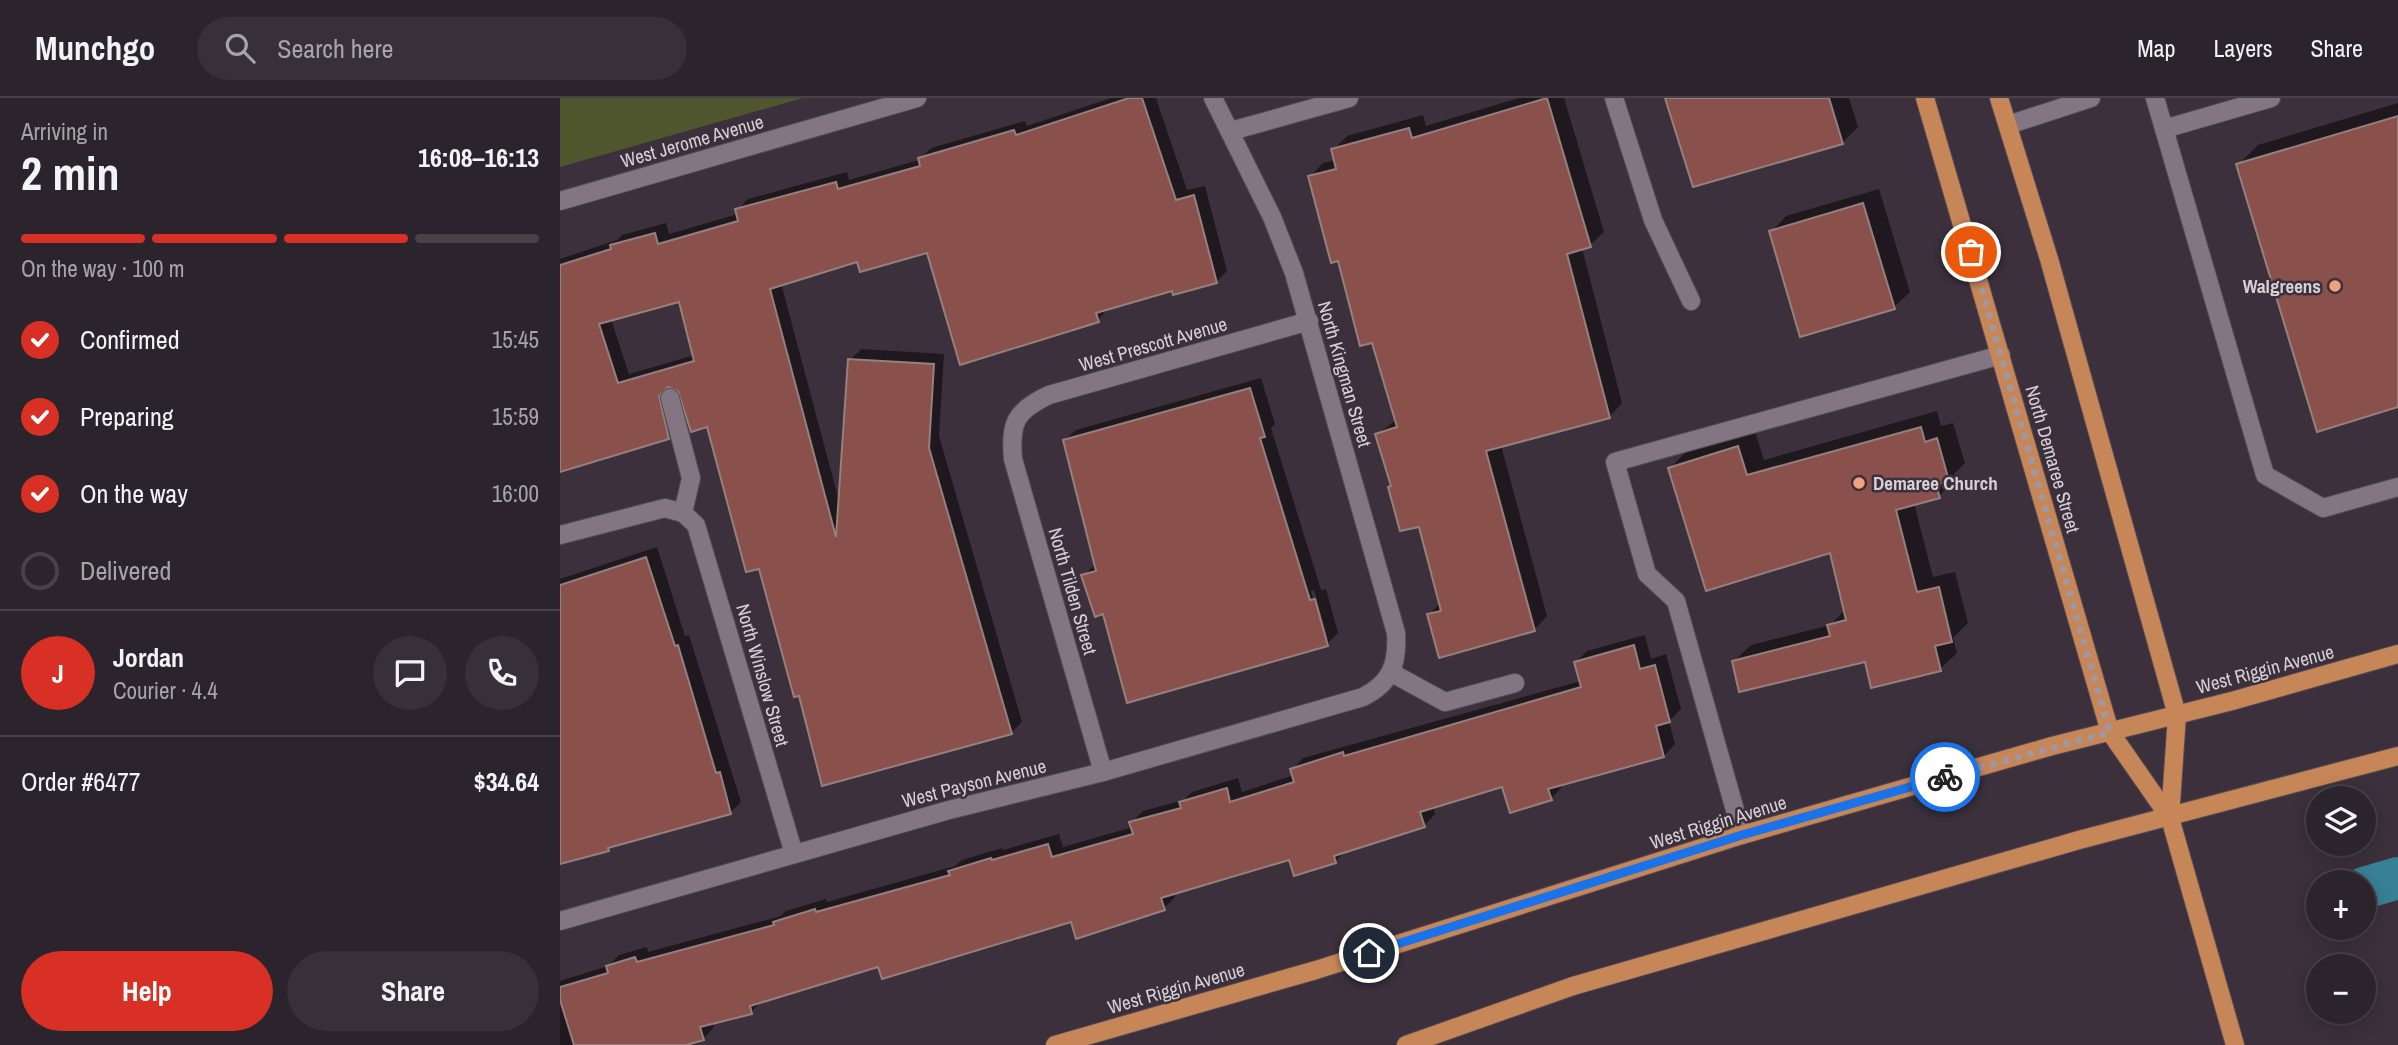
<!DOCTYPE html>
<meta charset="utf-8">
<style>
body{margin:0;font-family:"Archivo Narrow",sans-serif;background:#383038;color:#f1f3f6;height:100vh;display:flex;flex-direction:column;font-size:26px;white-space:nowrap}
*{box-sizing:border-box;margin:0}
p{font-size:23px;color:#a6a4a9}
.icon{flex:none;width:38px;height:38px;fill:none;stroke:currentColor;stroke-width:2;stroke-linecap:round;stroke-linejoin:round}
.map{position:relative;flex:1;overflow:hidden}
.sheet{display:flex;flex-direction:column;background:#2c242c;width:560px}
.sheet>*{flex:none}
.fabs{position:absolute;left:1746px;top:688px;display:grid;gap:14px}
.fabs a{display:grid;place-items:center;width:70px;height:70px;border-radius:50%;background:#2c242c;box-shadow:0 4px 18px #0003,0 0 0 2px #484148;font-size:35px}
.pin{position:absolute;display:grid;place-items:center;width:60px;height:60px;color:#fff;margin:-30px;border:4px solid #fff;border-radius:50%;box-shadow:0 2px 7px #0007}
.courier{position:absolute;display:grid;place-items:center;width:70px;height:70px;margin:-35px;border:5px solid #1a73e8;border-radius:50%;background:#fff;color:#222;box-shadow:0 2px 9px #0007}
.summary em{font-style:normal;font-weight:800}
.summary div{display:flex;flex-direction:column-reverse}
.summary{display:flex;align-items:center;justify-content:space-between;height:119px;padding:0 21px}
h1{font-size:46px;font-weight:800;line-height:52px}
.bar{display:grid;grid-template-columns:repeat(4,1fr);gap:10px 7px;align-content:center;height:84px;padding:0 21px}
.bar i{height:9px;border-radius:5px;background:#484148}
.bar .active{background:#d93025}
.bar p{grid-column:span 4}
.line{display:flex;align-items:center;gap:18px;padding:0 21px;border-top:2px solid #484148}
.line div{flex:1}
.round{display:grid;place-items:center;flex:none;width:74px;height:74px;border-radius:37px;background:#383038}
ol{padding:0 21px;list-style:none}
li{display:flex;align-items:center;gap:21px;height:77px}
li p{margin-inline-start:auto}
li .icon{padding:7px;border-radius:50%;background:#d93025;color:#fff;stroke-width:4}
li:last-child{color:#a6a4a9}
li i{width:38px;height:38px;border:4px solid #484148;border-radius:50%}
.action{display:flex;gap:14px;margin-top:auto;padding:14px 21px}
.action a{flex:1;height:80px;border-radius:42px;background:#d93025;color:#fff;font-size:28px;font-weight:800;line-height:80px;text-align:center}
.action a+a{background:#383038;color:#f1f3f6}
header{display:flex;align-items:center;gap:42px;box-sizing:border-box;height:98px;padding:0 35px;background:#2c242c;border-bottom:2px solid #484148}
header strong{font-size:33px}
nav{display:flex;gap:38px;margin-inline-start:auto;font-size:24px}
.search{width:490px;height:63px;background:#383038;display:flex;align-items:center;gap:18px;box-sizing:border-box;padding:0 24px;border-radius:38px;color:#a6a4a9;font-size:26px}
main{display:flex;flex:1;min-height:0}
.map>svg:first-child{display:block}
</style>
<header>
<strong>Munchgo</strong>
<div class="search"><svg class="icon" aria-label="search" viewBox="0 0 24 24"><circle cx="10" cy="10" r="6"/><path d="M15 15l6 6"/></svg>Search here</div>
<nav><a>Map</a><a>Layers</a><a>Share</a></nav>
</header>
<main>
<section class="sheet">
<div class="summary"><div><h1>2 min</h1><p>Arriving in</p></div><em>16:08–16:13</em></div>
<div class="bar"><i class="active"></i><i class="active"></i><i class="active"></i><i></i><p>On the way · 100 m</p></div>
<ol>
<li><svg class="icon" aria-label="check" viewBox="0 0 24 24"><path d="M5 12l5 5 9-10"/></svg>Confirmed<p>15:45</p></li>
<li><svg class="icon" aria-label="check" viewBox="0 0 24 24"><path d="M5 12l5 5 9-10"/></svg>Preparing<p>15:59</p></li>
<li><svg class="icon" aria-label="check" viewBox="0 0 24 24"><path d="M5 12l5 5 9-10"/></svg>On the way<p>16:00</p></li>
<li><i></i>Delivered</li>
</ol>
<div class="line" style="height:126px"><b class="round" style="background:#d93025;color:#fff">J</b><div><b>Jordan</b><p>Courier · 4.4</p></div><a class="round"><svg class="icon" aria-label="chat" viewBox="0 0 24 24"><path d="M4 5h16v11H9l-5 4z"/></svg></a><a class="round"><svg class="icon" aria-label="phone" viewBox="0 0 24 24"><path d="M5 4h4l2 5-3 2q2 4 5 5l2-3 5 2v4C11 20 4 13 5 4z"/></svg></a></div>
<div class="line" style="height:91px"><div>Order #6477</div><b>$34.64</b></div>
<div class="action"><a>Help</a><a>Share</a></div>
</section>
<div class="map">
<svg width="1838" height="947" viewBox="0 0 1838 947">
<rect width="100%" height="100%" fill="#3b303b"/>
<!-- green -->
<path fill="#50562e" d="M0,0H243L0,69Z"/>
<!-- shadow -->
<g fill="#0007" fill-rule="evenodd">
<path d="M551,0H596L627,92L645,88L667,173L656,184L614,191L548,211L538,222L369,153L298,162L221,185L279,403L290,262L301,251L384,256L379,338L462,624L451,635L240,596L201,468L148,327L114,288H109L119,329L108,340L0,372V161L57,142L62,137L106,125L109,136L178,116L177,112L188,101L287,74L289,82L359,62L371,50L465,23L467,28ZM120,202L135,257L69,276L51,221Z"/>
<path d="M959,0H1004L1044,134L1030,147L1022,150L1062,305L1049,319L941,347L987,518L974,532L869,517L881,504L860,426L830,389L832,387L817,337L837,321L813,243L750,79L763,65L776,62L773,52L787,38L863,17L866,28Z"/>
<path d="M1107,0H1289L1298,29L1282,45Z"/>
<path d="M1838,5V307L1678,67L1698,47Z"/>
<path d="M1319,91L1350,194L1334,209L1211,134L1226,118Z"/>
<path d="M701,280L715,326L711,330L761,492L766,491L778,535L767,546L544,514L523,478L536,466L505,342L516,332ZM754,492L768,542H765L751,493Z"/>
<path d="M1377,313L1381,328L1393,325L1405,365L1394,376L1396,382L1379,398L1354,405L1373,479L1395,474L1408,525L1393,540L1397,555L1380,571L1306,562L1174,563L1191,547L1270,527L1286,511L1272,453L1110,370L1126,354L1195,333L1204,362Z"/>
<path d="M97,449L125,538L129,537L181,704L170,715L0,764V481Z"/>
<path d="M1085,537L1091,561L1106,556L1121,611L1109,623L1115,646L1104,658L1001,686L1002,689L991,701L943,686L873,708L875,716L864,728L786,753L775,763L735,776L730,760L614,794L615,799L604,810L512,822L319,867L203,902L191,914L153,924L154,929L143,941L119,947H0V883L48,868L59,857L87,849L88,854L221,818L226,813L266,801L267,804L395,768L402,762L442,750L443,752L499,736L503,749L573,729L571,725L583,713L624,702L632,694L678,680L682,694L734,677L732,672L743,660L1021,583L1016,564L1027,553Z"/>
</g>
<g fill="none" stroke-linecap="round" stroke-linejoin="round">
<!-- canal -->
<path stroke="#388096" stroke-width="42" d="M1804,790L1838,780"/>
</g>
<!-- building -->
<g fill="#8a504b" stroke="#94817e" stroke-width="2" fill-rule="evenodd">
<path d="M569,0H582L616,102L634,97L657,185L613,197L612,193L536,215L539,224L400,267L367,155L300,174L297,164L210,191L276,439L288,261L374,266L369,350L452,636L262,688L239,598L234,599L199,471L186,474L147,329L131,334L118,293L108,289L99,298L109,341L0,374V167L51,151L50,147L95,135L98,146L178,123L175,111L276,84L278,91L360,68L358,60L454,32L456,37ZM119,204L134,263L58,285L39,226Z"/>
<path d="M987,0L1031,149L1007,156L1050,320L926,353L975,533L879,560L867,516L881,513L859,429L840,433L828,389L831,388L815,336L837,329L812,245L800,248L778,163L771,165L748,78L776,71L771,51L849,30L852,40Z"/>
<path d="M1105,0H1269L1283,46L1133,89Z"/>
<path d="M1838,18V309L1757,334L1676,66Z"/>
<path d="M1303,105L1335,211L1240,239L1209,133Z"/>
<path d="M690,290L705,339L700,340L750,502L755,501L768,548L567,605L543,516L535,519L521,477L536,473L503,342Z"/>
<path d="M1361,329L1365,344L1377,340L1389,383L1376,387L1380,400L1336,412L1357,494L1379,489L1392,544L1375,548L1381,573L1311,590L1305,564L1179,594L1172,563L1270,538L1267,527L1286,522L1270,455L1146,493L1108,370L1178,348L1187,377Z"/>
<path d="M86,459L115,548L118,547L156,675L160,674L171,716L48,750L49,753L0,766V487Z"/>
<path d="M1074,547L1080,571L1095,567L1110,624L1096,628L1104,659L988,691L992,702L950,715L942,689L860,714L865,729L774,758L776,765L734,778L729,762L601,800L605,812L516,841L511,824L322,881L318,869L190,908L192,916L140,929L144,942L126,947H14L0,902V889L48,875L46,868L75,859L77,864L214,827L213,824L255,811L256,814L390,777L388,773L431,760L432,762L488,746L492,759L573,736L569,724L621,710L619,704L667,690L670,704L734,684L730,671L783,654L784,658L1021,589L1014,564Z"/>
</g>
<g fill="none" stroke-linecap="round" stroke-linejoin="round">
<defs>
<g id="minor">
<path d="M1054,0L1093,122L1131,203"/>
<path d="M1595,0L1705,377L1763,410L1838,389"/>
<path d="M1448,27L1531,0"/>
<path d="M1604,31L1711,0"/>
<path d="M671,33L789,0"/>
<path d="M0,103L357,0"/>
<path d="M110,300L131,380L123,415"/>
<path d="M0,437L105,410L123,415L136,427L234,756"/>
<path d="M832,575L885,604L955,585"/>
<path d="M543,674L453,361C450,325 455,313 489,297L749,223"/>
<path d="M1182,737L1116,503L1087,476L1055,364L1441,257"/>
<path d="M0,823L389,712L543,674L803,599C831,585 838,566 836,535L734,175L712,119L653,0"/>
</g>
<g id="major">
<path d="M1365,0L1550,634L1610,720L1675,947"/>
<path d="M1439,0L1489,161L1617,617L1610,720"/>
<path d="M495,947L756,872L1182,737L1492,648L1672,603L1838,556"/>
<path d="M846,947L1013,888L1519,742L1838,658"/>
</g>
</defs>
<!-- minor casing -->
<use href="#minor" stroke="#554c55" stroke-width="20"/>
<!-- major casing -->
<use href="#major" stroke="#554c55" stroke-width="20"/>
<!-- minor -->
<use href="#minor" stroke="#837682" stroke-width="18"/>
<!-- major -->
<use href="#major" stroke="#c78657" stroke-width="18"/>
</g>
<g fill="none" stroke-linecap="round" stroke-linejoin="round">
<!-- done -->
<path stroke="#a098a0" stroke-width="7" stroke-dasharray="0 12.6" d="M1385,679L1550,634L1411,154"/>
<!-- route -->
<path stroke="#1a73e8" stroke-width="9" d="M809,855L1182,737L1385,679"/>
</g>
<!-- markers -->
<g fill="#f2a17e" stroke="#3b303b" stroke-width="2.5">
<circle cx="1775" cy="188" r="7"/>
<circle cx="1299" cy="385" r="7"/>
</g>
<g text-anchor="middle" stroke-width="5" stroke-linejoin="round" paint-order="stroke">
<!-- street labels -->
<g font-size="19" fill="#d7d0d7" stroke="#3b303b">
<text transform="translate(132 43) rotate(-16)" y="7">West Jerome Avenue</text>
<text transform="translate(593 246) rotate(-16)" y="7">West Prescott Avenue</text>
<text transform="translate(785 276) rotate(74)" y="7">North Kingman Street</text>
<text transform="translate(1493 361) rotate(74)" y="7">North Demaree Street</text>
<text transform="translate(513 493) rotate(74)" y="7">North Tilden Street</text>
<text transform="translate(1705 571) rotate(-15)" y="7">West Riggin Avenue</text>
<text transform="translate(203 577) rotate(74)" y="7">North Winslow Street</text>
<text transform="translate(414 685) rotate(-14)" y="7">West Payson Avenue</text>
<text transform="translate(1158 724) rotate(-17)" y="7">West Riggin Avenue</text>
<text transform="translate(616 890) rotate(-16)" y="7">West Riggin Avenue</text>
</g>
<!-- poi labels -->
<g font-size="19" font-weight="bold" fill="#d7d0d7" stroke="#3b303b" text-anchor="end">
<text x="1761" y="195">Walgreens</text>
<text x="1313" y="392" text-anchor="start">Demaree Church</text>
</g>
</g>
</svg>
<div class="fabs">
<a><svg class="icon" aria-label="layers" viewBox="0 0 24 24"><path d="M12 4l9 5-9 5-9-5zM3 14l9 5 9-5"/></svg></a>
<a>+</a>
<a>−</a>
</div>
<div class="pin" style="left:1411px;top:154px;background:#ea580c"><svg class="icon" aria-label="bag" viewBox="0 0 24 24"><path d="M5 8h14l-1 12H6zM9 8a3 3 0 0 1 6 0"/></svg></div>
<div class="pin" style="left:809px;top:855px;background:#1f2937"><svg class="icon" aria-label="home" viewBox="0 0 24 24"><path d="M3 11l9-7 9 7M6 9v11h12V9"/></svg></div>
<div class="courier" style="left:1385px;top:679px"><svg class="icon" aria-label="bike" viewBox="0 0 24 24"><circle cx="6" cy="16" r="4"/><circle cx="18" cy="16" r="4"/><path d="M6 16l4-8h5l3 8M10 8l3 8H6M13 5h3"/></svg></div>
</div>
</main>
